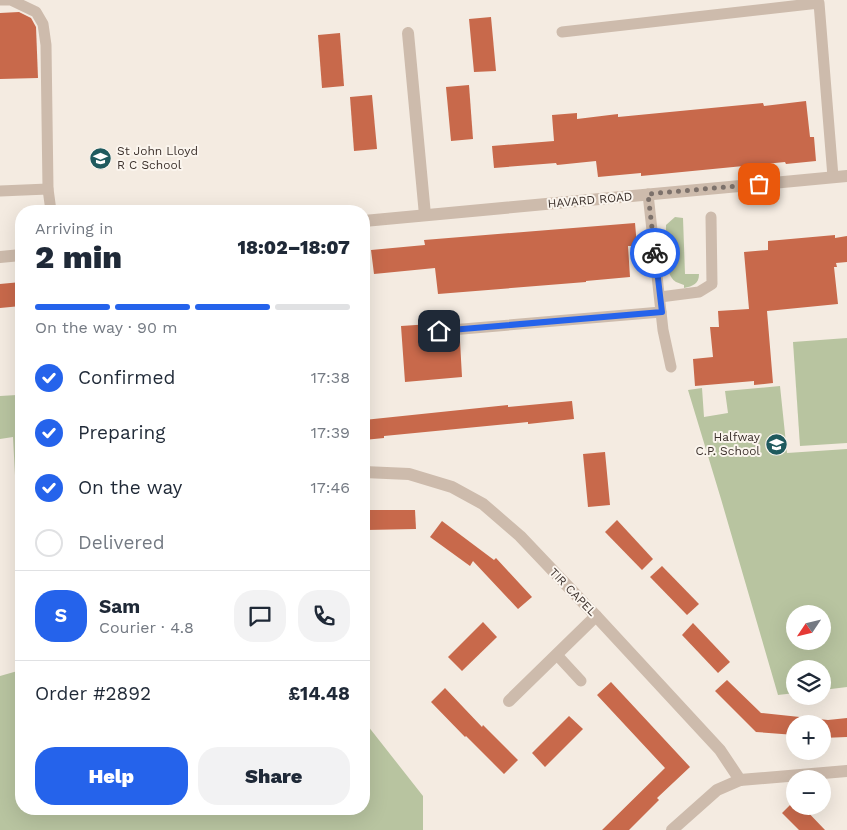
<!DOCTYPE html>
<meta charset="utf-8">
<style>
body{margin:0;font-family:"Work Sans",sans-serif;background:#f2f2f3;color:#1f2937;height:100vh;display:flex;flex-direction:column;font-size:19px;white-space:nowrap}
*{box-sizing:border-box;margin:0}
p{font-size:16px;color:#747a83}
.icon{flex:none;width:28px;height:28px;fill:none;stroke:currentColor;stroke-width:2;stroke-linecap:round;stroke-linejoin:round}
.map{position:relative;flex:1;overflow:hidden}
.drawer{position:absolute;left:15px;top:205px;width:355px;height:610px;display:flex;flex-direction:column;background:#fff;border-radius:20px;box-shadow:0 5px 20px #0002}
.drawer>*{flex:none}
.needle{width:32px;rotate:235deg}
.tools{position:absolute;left:786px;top:605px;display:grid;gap:10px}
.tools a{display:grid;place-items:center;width:45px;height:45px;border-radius:50%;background:#fff;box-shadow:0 5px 20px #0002;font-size:25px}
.pin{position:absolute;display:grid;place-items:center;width:42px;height:42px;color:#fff;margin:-21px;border-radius:10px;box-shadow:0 2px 8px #0006}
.courier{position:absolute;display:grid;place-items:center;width:50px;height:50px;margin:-25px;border:4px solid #2563eb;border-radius:50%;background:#fff;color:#222;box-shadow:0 1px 6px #0007}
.summary em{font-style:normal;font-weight:800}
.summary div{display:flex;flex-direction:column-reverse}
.summary{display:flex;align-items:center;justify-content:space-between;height:85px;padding:0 20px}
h1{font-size:32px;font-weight:800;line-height:38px}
.bar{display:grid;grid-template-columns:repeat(4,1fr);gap:8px 5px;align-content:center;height:60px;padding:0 20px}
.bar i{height:6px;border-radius:4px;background:#e0e1e3}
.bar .on{background:#2563eb}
.bar p{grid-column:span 4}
.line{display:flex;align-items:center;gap:12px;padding:0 20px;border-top:1px solid #e0e1e3}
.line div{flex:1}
.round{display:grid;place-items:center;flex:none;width:52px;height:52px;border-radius:20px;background:#f2f2f3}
ol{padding:0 20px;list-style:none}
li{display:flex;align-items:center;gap:15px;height:55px}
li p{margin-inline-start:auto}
li .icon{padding:5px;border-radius:50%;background:#2563eb;color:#fff;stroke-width:4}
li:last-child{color:#747a83}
li i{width:28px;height:28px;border:2px solid #e0e1e3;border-radius:50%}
.cta{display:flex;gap:10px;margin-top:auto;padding:10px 20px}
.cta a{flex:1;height:58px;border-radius:20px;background:#2563eb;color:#fff;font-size:20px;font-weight:800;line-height:58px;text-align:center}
.cta a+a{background:#f2f2f3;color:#1f2937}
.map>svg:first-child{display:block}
</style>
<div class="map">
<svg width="847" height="830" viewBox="0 0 847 830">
<rect width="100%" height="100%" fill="#f4ebe1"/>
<!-- green -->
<g fill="#b8c4a0" fill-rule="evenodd">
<path d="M675,217L683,218L685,274H699C699,284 693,286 684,288V285C681,284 679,283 676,282C662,273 666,240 666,225Z"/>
<path d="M847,338V443L800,446L793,342Z"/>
<path d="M21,384V590L13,437L0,439V396L17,395L15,385Z"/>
<path d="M780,386L787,453L847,449V687L823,690L822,669H795V693L778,695L721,499L688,390L702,388L704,417L728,413L725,391ZM795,614H822V641H795Z"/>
<path d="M21,670V809H364V721L423,796V830H0V676Z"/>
</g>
<!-- building -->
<g fill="#c8694b">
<path d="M19,12L31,18L36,27L38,78L0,79V13Z"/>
<path d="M491,17L496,71L474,72L469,19Z"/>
<path d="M340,33L344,86L322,88L318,35Z"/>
<path d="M469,85L473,139L451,141L446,87Z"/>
<path d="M372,95L377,149L354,151L350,97Z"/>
<path d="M806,101L810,137H814L816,161L786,164L785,162L641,176V173L598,177L596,161L557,165L556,163L494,168L492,146L554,141L552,115L577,113V119L618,114V117L763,103L764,106Z"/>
<path d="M635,223L637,246H628L630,277L586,281V282L438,294L435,268L374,274L371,250L425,245L424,240Z"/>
<path d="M835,235V238L847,236V262L836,263L837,267H834L838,304L767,311L773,383L754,385V381L695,386L693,359L713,357L710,327H719L718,311L749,309L744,252L768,250V241Z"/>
<path d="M21,282V306L0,308V284Z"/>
<path d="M431,324L432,343L460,341L462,377L405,382L401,326Z"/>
<path d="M572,401L574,419L528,424V422L384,436V438L364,440V420L508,405V407Z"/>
<path d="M605,452L610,505L588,507L583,454Z"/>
<path d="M366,510H415L416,529L366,530Z"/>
<path d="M617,520L653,559L642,570L605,532Z"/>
<path d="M442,521L494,560L496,558L532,597L518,609L473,561L470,566L430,537Z"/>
<path d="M662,566L699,604L687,615L650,577Z"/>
<path d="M483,622L497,637L462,671L448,657Z"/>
<path d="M693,623L730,662L718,673L682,635Z"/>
<path d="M727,680L761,713L828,720L847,718V737L822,738V724H795V735L756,732L715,691Z"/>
<path d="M611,682L690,767L657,798L659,800L629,830H602L665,768L597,695Z"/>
<path d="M445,688L482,727L483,725L518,760L504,774L466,736L465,737L431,702Z"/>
<path d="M569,716L583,729L545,767L532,753Z"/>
<path d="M795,800V806H802L825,830H799L782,813Z"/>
</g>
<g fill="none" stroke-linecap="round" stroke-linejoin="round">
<!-- service -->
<g stroke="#cdbbac" stroke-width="11">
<path d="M0,0H11L36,12L43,24L46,45L48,189L51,211"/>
<path d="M562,32L819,3L833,177"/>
<path d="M0,191L48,189"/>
<path d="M648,194L663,330L671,367"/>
<path d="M660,297L699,292L712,284L711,217"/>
<path d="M439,331L661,312"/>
<path d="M557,655L581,681"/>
</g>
<!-- minor -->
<g stroke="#cdbbac" stroke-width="12">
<path d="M408,33L425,215"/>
<path d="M364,221L847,176"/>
<path d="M0,257L21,255"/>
<path d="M364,472L409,474L452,487L483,504L520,536L596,616L720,750L740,780L847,771"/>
<path d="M509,701L596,616"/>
<path d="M672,830L717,790L740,780"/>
</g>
</g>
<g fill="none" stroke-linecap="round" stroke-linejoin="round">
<!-- done -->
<path stroke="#7c716b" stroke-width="5" stroke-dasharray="0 9" d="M655,253L648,194L759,184"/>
<!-- route -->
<path stroke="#2563eb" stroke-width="6" d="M439,331L662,312L655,253"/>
</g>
<!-- icons -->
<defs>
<symbol id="school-disc" viewBox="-11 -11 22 22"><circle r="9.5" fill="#1f5a5e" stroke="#fbf5ee"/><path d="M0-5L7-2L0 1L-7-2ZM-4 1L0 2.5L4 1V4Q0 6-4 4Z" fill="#fff"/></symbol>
</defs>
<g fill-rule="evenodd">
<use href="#school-disc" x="88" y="146" width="25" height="25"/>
<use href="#school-disc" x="764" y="432" width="25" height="25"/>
</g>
<g text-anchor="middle" stroke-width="4" stroke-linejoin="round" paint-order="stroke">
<!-- poi labels -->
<g font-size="12" fill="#3b302b" stroke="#fbf5ee" text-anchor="start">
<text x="117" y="155">St John Lloyd<tspan x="117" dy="14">R C School</tspan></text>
<text x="760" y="441" text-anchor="end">Halfway<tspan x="760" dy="14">C.P. School</tspan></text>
</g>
<!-- street labels -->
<g font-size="12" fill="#3b302b" stroke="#fbf5ee">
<text transform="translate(590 200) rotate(-5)" y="4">HAVARD ROAD</text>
<text transform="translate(573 592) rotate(46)" y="4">TIR CAPEL</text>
</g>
</g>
</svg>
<div class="tools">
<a><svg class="needle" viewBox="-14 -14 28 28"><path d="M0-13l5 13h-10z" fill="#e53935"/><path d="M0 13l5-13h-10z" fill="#747a83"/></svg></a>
<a><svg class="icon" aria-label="layers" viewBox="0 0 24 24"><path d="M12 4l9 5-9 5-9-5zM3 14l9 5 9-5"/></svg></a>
<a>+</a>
<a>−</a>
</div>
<div class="pin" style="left:759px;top:184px;background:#ea580c"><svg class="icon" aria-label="bag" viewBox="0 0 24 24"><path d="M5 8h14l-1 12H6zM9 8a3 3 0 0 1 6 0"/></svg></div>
<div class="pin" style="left:439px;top:331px;background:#1f2937"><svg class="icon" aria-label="home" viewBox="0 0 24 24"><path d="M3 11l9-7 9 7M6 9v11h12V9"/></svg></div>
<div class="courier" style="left:655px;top:253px"><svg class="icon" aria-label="bike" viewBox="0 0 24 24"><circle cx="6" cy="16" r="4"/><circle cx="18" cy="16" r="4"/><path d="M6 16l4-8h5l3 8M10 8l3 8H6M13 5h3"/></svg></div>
<section class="drawer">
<div class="summary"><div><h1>2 min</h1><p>Arriving in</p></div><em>18:02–18:07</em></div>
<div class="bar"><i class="on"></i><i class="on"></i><i class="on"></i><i></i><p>On the way · 90 m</p></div>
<ol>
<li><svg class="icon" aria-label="check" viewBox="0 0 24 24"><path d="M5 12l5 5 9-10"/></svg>Confirmed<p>17:38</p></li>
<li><svg class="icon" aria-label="check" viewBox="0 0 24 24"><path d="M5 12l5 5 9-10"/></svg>Preparing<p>17:39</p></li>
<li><svg class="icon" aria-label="check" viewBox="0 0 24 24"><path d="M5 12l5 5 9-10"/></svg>On the way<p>17:46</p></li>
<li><i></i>Delivered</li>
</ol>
<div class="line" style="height:90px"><b class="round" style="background:#2563eb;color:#fff">S</b><div><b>Sam</b><p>Courier · 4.8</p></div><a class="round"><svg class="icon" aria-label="chat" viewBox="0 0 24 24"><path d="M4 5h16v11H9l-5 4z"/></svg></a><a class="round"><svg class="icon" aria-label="phone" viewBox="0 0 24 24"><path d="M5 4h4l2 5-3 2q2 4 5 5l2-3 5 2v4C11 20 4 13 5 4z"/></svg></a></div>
<div class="line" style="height:65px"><div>Order #2892</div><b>£14.48</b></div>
<div class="cta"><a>Help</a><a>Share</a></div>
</section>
</div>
